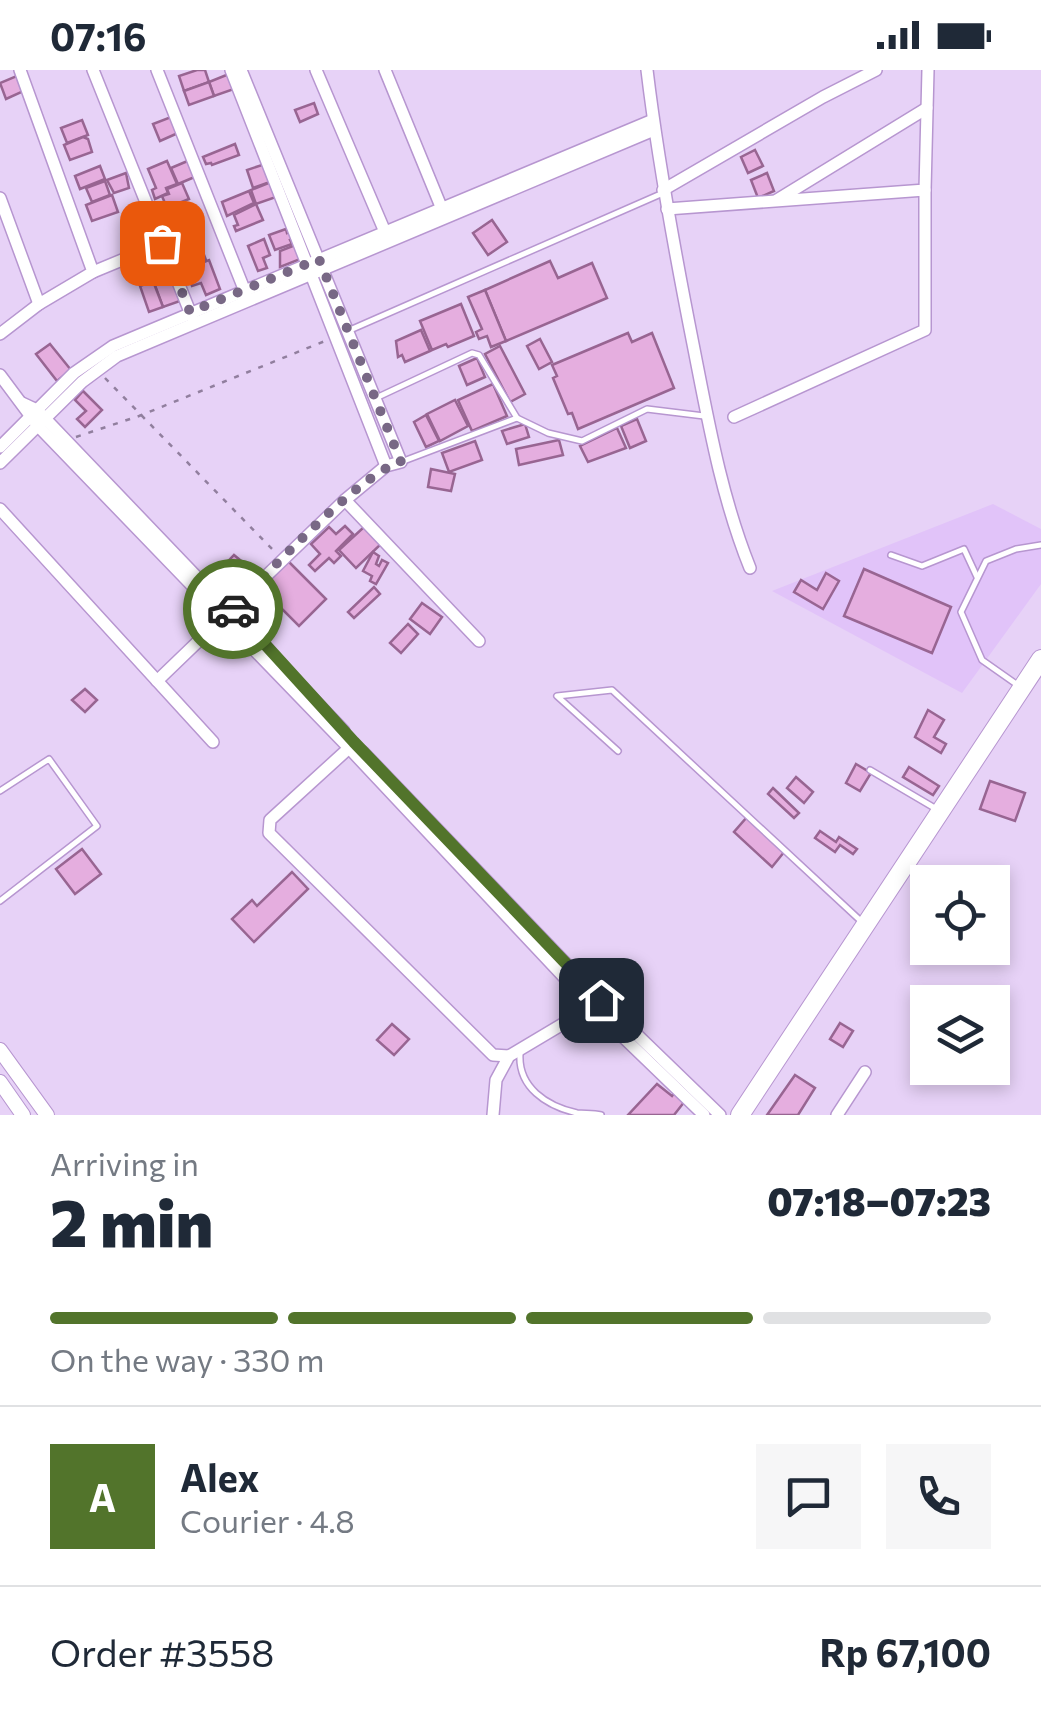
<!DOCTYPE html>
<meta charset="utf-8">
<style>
body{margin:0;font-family:Commissioner,sans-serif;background:#f6f6f7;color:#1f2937;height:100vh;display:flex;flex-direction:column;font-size:38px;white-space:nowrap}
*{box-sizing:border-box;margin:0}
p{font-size:32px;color:#747a83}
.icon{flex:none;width:55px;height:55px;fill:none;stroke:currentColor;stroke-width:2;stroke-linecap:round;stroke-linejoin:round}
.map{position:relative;height:1045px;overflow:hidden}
.sheet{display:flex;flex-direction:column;background:#fff;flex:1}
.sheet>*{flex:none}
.tools{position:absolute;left:910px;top:795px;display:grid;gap:20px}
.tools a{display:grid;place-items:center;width:100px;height:100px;border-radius:0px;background:#fff;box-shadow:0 5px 15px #0003;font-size:50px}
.pin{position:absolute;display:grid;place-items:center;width:85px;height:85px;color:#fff;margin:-42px;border-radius:20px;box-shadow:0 5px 15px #0006}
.courier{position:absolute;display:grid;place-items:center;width:100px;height:100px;margin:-50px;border:8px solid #52742b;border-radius:50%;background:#fff;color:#222;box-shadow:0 2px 12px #0007}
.headline em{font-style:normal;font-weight:800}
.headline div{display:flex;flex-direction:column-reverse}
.headline{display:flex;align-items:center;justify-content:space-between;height:170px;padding:0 50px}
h1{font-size:65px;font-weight:800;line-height:75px}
.bar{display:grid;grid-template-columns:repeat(4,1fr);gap:15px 10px;align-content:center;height:120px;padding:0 50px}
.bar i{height:12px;border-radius:8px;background:#e0e1e3}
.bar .on{background:#52742b}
.bar p{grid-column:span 4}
.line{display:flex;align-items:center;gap:25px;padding:0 50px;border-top:2px solid #e0e1e3}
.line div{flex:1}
.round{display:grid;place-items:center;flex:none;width:105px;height:105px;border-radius:0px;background:#f6f6f7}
.status{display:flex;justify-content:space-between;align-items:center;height:70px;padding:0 50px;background:#fff;direction:ltr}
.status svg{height:28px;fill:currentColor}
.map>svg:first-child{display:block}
</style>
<div class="status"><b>07:16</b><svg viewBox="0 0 49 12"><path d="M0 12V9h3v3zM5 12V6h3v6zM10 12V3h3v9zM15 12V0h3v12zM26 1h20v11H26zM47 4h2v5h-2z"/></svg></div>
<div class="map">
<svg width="1041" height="1045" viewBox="0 0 1041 1045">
<rect width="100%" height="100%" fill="#e7d2f7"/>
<!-- built -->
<path fill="#e1c3f9" d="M993,434L1041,459V514L962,623L772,521Z"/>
<!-- building -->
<g fill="#e5aedf" stroke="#986592" stroke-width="2.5">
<path d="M197,0H205L209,12L184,21L179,6Z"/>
<path d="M229,4L234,19L214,26L209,12Z"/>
<path d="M19,5L26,20L6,29L0,13Z"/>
<path d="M209,12L214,26L189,35L184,21Z"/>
<path d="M314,33L318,44L300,52L295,40Z"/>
<path d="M171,47L178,63L160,71L153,54Z"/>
<path d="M82,50L88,65L67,73L61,58Z"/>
<path d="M83,67L88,69L92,82L70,90L64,75Z"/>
<path d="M235,74L239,85L212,95L211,93L206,94L203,87Z"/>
<path d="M755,80L763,96L748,103L741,87Z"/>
<path d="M190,90L197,106L178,114L171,98Z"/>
<path d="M167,91L177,114L166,118L168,123L155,129L152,120L156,118L148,99Z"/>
<path d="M265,94L270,112L253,118L247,100Z"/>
<path d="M100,96L105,109L80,119L75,106Z"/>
<path d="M126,103L129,118L114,123L107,110Z"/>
<path d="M767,103L774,121L758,128L751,110Z"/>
<path d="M105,111L110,125L92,132L86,118Z"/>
<path d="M271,112L276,127L256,134L251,120Z"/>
<path d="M182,113L189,129L167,138L162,126L169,124L167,119Z"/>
<path d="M249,121L254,133L227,146L222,132Z"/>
<path d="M112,125L118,142L92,151L86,135Z"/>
<path d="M256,134L263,150L236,161L234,156L238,155L234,145Z"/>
<path d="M492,150L507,172L488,185L473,163Z"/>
<path d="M195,159L201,175L182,183L175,167Z"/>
<path d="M286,159L287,163L292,161L295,168L290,170L292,174L275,180L269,165Z"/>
<path d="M264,169L270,185L263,188L267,198L258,201L248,176Z"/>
<path d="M298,174L303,188L280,197V181Z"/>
<path d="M201,177L206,190L184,199L182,185Z"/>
<path d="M163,180L171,200L153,207L146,186Z"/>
<path d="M209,190L220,219L206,225L201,213L192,216L186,199Z"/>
<path d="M550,191L558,208L592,193L607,228L506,271L485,220Z"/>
<path d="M170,203L180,231L163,237L153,210Z"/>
<path d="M153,211L163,237L149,242L140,216Z"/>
<path d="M485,220L506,271L491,277L487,266L479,269L476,262L482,259L468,227Z"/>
<path d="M461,234L474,266L448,277L446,274L432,280L420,251Z"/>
<path d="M421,260L430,281L405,292L402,285L398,287L396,271Z"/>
<path d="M628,263L632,272L652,263L674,318L578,359L572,343L568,344L553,308L557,306L552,295Z"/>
<path d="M540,269L552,292L539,299L527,276Z"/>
<path d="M50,274L71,300L57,311L36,284Z"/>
<path d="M500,276L525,324L510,332L485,284Z"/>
<path d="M477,288L485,307L467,315L459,296Z"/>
<path d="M493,314L507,346L472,361L458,330Z"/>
<path d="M83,321L102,340L85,357L77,349L86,341L75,330Z"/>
<path d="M455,330L468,356L440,371L427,344Z"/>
<path d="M426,345L439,371L426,377L414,352Z"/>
<path d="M637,349L646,371L630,378L621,356Z"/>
<path d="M525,354L529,367L507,374L502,361Z"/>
<path d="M617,358L626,378L588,392L580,376Z"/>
<path d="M559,370L563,385L519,395L516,379Z"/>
<path d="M475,371L482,390L449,402L442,383Z"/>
<path d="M431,399L455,404L451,421L428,417Z"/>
<path d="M345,456L353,464L336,481L341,486L334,493L329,488L315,501L309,495L320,484L311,474L329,457L336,464Z"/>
<path d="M364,457L381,474L356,498L339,480Z"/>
<path d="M373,482L379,486L376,494L379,496L382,490L388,493L376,514L370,511L372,506L363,501Z"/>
<path d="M234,485L246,495L229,514L217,503Z"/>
<path d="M288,491L326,529L299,556L261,518Z"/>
<path d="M864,499L951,537L932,583L844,546Z"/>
<path d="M826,503L839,511L823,539L794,522L801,510L817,520Z"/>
<path d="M374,517L380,524L354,548L348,542Z"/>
<path d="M422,533L442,547L430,564L410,549Z"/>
<path d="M408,554L418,564L401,583L390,573Z"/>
<path d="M85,619L97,630L85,642L72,630Z"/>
<path d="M928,640L944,650L934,667L946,674L941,683L915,667Z"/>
<path d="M856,694L871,703L860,721L846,713Z"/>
<path d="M909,697L939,716L933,725L903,707Z"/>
<path d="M796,707L813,722L804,733L787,718Z"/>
<path d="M990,711L1025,723L1015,751L980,739Z"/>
<path d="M773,718L799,743L794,748L768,724Z"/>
<path d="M747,747L785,781L772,797L734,762Z"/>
<path d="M820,761L836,772L839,767L857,779L853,784L840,775L835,782L815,768Z"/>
<path d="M82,779L101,804L75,824L56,799Z"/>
<path d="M292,802L308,819L254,872L232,849L252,830L257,836Z"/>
<path d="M840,953L853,961L843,977L830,969Z"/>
<path d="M392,954L409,969L394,985L377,970Z"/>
<path d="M795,1005L815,1018L798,1045H767Z"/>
<path d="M657,1014L672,1026L675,1022L685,1031L674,1045H628Z"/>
</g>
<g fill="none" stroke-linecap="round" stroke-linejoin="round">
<defs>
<g id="service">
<path d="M350,260L663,123"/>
<path d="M376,328L472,283L479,285L517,348"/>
<path d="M401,392L517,348L548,363L582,371L647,339L704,346"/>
<path d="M891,485L922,496L964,479L977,507"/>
<path d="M1019,616L982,590L961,542L986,491L1016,479L1041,475"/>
<path d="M618,681L557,626L612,620L863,853"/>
<path d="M870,700L938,740"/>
<path d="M0,721L49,689L97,756L0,831"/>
<path d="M520,984C518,1017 546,1036 577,1043C585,1044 593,1043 601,1045"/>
</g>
<g id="minor">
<path d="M93,0L192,247"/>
<path d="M157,0L246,224"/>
<path d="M231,0L386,396"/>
<path d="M316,0L388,169"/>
<path d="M385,0L444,144"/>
<path d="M647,0C658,92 675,183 693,274C708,350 721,426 750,498"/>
<path d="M663,120L823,27L876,0"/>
<path d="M0,128L39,234"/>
<path d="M777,130L927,38"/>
<path d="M667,139L925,120L928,0"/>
<path d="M93,202L163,173"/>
<path d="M0,264L39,234L93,202L20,0"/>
<path d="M0,305L38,356L349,678L593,938L704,1045"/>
<path d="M22,333L37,340L344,661"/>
<path d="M734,347L925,260V120"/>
<path d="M0,377L74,303L113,276L653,50"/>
<path d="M0,393L82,312L117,286L654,60"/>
<path d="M345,430L479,571"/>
<path d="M0,439L213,672"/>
<path d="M157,611L345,430L386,396L401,392L241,0"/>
<path d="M349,678L270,750L269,763L493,985L509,986"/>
<path d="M363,682L601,930L720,1045"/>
<path d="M493,1045L496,1010L509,986L598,933"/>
<path d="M837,1045L865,1002"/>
</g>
<g id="tertiary">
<path d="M0,980L47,1045"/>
<path d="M0,1012L23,1045"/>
</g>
<path id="primary" d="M740,1045L1041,589"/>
</defs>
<!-- service casing -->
<use href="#service" stroke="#b796d0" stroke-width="8"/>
<!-- minor casing -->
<use href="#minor" stroke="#b796d0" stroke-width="14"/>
<!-- tertiary casing -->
<use href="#tertiary" stroke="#b796d0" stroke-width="16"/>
<!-- primary casing -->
<use href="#primary" stroke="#b796d0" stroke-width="20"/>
<!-- path -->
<g stroke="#917f9e" stroke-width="2.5" stroke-dasharray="5 8" stroke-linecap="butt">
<path d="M105,308L274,481"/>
<path d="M76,367L139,346L325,271"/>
</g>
<!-- service -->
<use href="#service" stroke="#fff" stroke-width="5"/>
<!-- minor -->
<use href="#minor" stroke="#fff" stroke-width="11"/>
<!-- tertiary -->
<use href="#tertiary" stroke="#fff" stroke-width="14"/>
<!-- primary -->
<use href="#primary" stroke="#fff" stroke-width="18"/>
</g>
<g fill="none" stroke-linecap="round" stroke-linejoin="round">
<!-- done -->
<path stroke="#786885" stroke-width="10" stroke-dasharray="0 18" d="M162,173L190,242L319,189L401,392C360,403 267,504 233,539"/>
<!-- route -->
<path stroke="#52742b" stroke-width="12" d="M233,539L354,672L601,930"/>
</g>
</svg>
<div class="tools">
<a><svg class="icon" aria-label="locate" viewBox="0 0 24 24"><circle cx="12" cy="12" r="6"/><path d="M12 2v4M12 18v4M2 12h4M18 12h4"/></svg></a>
<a><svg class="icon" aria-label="layers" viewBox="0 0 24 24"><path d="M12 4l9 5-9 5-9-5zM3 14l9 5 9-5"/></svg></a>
</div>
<div class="pin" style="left:162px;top:173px;background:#ea580c"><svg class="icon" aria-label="bag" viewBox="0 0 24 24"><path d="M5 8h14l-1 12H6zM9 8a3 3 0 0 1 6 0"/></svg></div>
<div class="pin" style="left:601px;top:930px;background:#1f2937"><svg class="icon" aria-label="home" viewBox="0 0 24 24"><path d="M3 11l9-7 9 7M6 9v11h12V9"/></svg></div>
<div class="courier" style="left:233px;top:539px"><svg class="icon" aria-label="car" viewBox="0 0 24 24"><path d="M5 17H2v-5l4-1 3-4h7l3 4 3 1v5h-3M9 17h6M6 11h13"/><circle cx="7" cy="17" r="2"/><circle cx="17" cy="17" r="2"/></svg></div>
</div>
<section class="sheet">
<div class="headline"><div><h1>2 min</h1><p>Arriving in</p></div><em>07:18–07:23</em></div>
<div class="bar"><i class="on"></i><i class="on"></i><i class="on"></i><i></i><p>On the way · 330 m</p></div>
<div class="line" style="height:180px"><b class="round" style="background:#52742b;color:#fff">A</b><div><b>Alex</b><p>Courier · 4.8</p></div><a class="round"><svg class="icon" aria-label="chat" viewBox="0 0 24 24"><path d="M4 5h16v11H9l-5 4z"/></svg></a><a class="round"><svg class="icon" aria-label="phone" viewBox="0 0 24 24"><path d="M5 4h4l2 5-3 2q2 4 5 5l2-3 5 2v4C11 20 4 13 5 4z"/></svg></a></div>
<div class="line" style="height:130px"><div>Order #3558</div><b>Rp 67,100</b></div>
</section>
